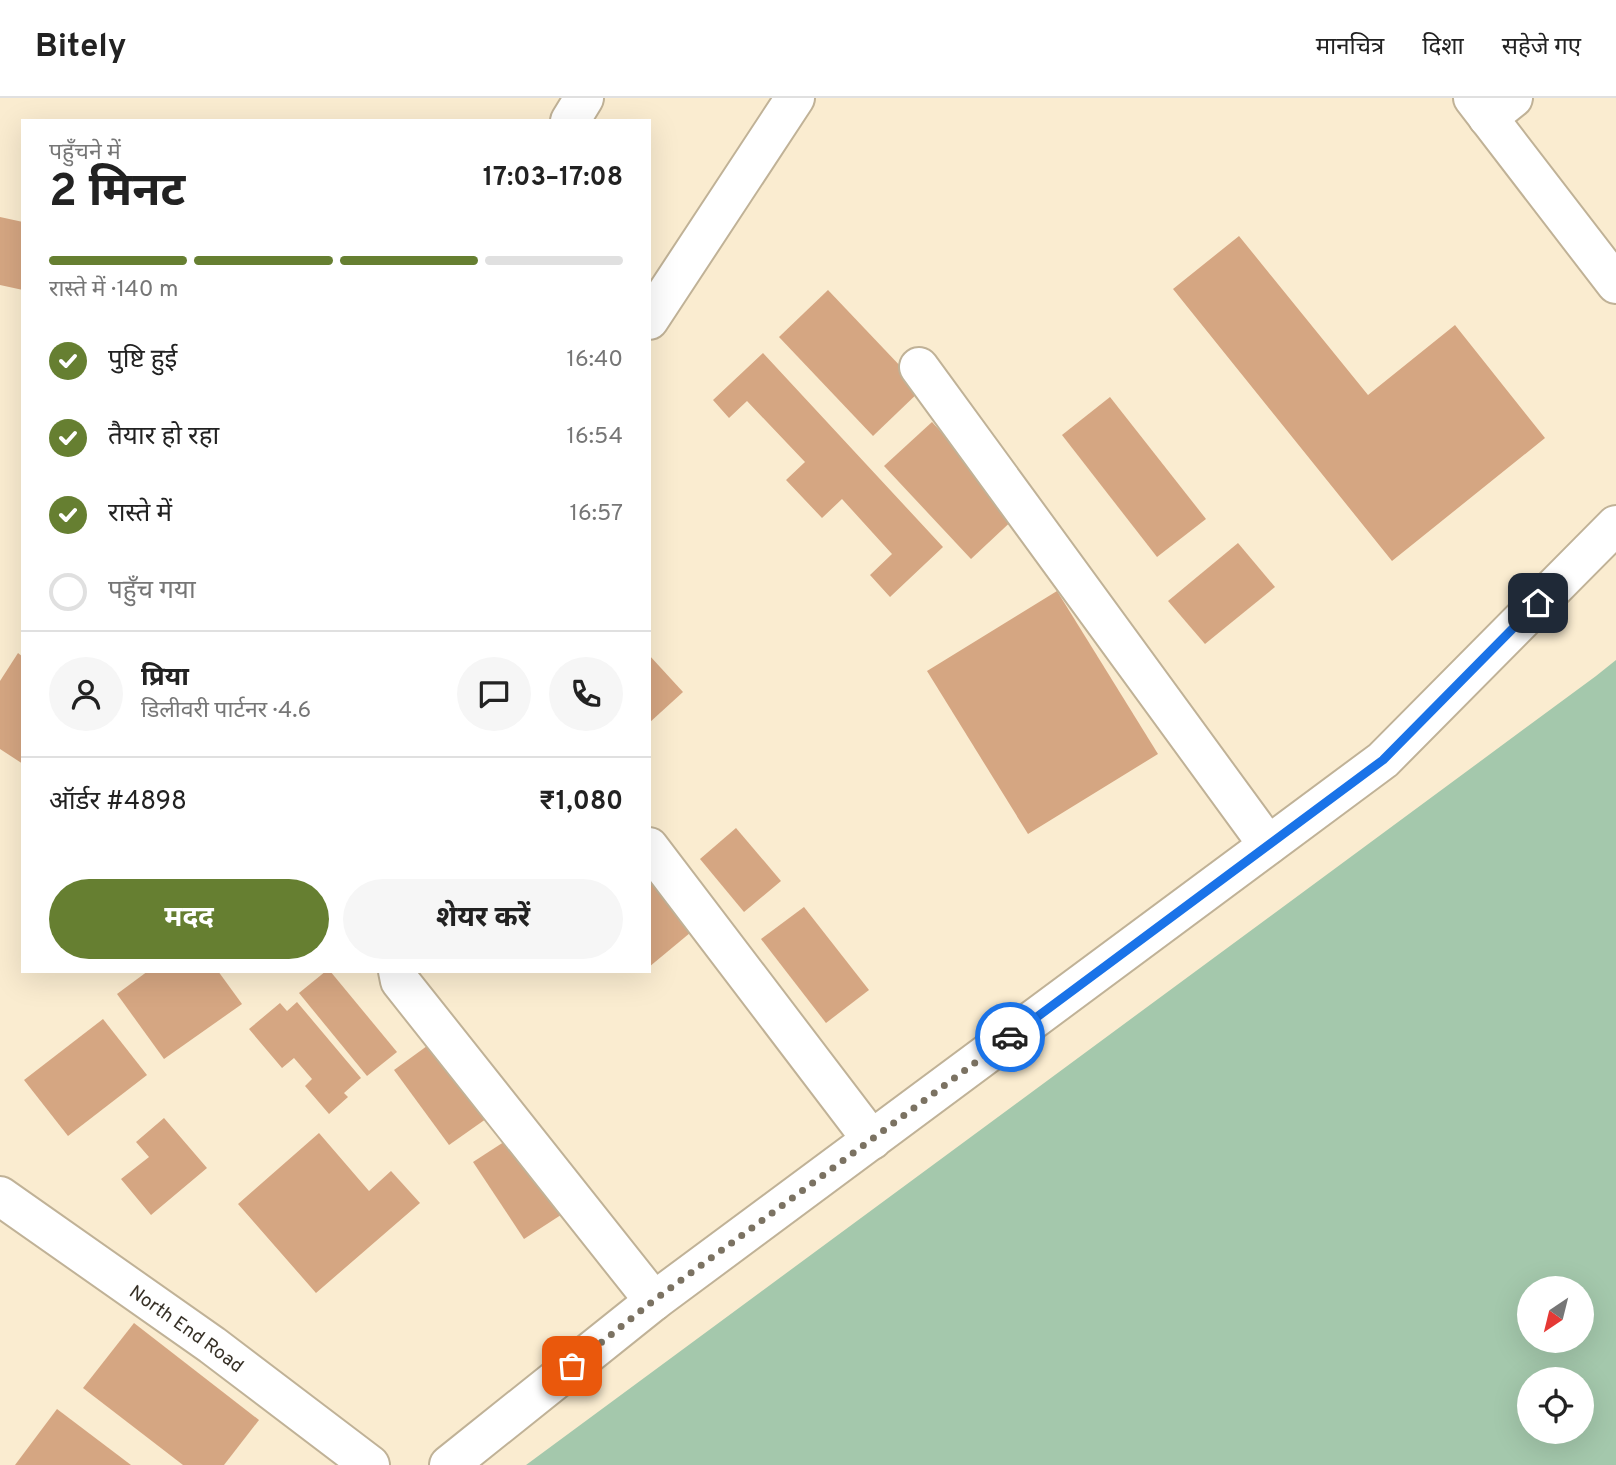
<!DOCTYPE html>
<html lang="hi">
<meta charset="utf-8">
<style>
body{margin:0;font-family:Overpass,"Noto Sans Devanagari",sans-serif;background:#f6f6f6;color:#222;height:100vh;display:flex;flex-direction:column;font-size:26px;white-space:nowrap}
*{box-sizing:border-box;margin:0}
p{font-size:23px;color:#767676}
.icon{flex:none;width:38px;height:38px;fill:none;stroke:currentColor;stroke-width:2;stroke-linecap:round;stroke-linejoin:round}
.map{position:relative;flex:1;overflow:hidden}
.panel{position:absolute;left:21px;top:21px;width:630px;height:854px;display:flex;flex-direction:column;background:#fff;border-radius:0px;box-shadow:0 7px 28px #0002}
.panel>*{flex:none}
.needle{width:46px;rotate:215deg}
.fabs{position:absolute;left:1517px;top:1178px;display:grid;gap:14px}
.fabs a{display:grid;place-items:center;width:77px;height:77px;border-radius:50%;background:#fff;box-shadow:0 7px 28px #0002;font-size:35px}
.pin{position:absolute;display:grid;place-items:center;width:60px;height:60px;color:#fff;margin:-30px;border-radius:14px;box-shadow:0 4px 10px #0006}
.courier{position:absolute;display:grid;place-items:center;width:70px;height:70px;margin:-35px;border:5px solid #1a73e8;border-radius:50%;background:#fff;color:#222;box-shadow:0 2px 9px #0007}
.overview em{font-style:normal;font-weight:700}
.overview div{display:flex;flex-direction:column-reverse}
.overview{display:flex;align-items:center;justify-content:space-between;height:119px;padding:0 28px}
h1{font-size:46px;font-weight:700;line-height:52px}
.bar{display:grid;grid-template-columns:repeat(4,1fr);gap:10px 7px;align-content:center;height:84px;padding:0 28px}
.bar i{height:9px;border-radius:5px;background:#e0e0e0}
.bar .selected{background:#667f31}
.bar p{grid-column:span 4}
.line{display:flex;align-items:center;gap:18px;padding:0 28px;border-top:2px solid #e0e0e0}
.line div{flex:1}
.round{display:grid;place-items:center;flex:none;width:74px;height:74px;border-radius:37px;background:#f6f6f6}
ol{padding:0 28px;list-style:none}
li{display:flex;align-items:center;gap:21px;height:77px}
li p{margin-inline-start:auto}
li .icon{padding:7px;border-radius:50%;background:#667f31;color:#fff;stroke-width:4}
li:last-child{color:#767676}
li i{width:38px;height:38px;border:4px solid #e0e0e0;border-radius:50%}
.button{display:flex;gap:14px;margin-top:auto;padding:14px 28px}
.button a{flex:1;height:80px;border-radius:42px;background:#667f31;color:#fff;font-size:28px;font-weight:700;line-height:80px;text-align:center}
.button a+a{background:#f6f6f6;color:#222}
header{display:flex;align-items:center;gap:42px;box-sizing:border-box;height:98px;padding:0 35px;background:#fff;border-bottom:2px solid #e0e0e0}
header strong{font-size:33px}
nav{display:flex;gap:38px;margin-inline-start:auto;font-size:24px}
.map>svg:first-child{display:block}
</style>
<header>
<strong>Bitely</strong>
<nav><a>मानचित्र</a><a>दिशा</a><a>सहेजे गए</a></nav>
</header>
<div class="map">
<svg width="1616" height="1367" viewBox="0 0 1616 1367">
<rect width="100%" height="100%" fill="#faecd0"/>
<!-- green -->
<path fill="#a4c8ac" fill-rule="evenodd" d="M1616,562V1367H526L1596,578ZM1530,1190H1582V1242H1530ZM1530,1281H1582V1334H1530Z"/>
<!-- building -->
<g fill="#d5a682">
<path d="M0,119L23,124V192L0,187Z"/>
<path d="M1239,138L1368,297L1455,227L1545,340L1392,463L1173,191Z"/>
<path d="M828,192L922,291L873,338L779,239Z"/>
<path d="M763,255L943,449L890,499L870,477L892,456L842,401L822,420L786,382L805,364L747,303L729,320L713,302Z"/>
<path d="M1110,299L1206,421L1157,459L1062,337Z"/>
<path d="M932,324L1018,417L971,461L884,368Z"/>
<path d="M1238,445L1275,489L1205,546L1168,503Z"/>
<path d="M1057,493L1158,656L1028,736L927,573Z"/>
<path d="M18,555L23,559V666L0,651V583Z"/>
<path d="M649,557L683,594L649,625Z"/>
<path d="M736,730L781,783L744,814L700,761Z"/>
<path d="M649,761L702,825L649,869Z"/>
<path d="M804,809L869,892L826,925L761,841Z"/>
<path d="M148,873H218L242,906L164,961L117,896Z"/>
<path d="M326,873H330L397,954L367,978L299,895Z"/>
<path d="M297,904L361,980L344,995L348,999L329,1016L305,988L312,981L294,960L282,970L249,931L280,905L287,913Z"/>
<path d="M103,921L147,977L68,1038L24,982Z"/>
<path d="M438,940L493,1016L449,1047L394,972Z"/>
<path d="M164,1020L207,1070L151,1117L121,1081L149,1059L136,1044Z"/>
<path d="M319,1035L369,1093L391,1073L420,1105L316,1195L238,1106Z"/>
<path d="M516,1036L567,1113L524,1141L473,1064Z"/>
<path d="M134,1225L259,1322L224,1367H183L83,1290Z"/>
<path d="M57,1311L131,1367H15Z"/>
</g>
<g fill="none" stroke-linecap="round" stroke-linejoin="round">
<defs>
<g id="minor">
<path d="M1473,0L1616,186"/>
<path d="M1488,20L1513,0"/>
<path d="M570,23L584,0"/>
<path d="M649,222L795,0"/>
<path d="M919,269L1268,747"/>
<path d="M649,749L872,1042"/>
<path d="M398,873L400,883L654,1203"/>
<path id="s1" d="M0,1098L212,1247L370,1367"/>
<path d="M449,1367L654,1203L1383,662L1616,427"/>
</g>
</defs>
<!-- minor casing -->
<use href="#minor" stroke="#c0b297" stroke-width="42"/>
<!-- minor -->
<use href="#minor" stroke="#fff" stroke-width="38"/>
</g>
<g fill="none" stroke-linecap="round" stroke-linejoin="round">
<!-- done -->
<path stroke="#7b7262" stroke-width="7" stroke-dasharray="0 12.6" d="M572,1268L653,1203L1010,939"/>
<!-- route -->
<path stroke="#1a73e8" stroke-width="9" d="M1010,939L1383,662L1538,505"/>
</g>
<g text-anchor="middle" stroke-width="5" stroke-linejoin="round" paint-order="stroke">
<!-- street labels -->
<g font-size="19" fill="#373127" stroke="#fff">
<text dy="7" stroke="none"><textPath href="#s1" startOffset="229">North End Road</textPath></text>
</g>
</g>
</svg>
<div class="fabs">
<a><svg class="needle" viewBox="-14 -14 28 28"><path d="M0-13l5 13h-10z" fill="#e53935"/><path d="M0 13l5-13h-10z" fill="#767676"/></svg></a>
<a><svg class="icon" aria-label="locate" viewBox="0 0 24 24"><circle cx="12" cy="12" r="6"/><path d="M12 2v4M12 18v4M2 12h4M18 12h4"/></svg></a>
</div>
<div class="pin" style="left:572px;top:1268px;background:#ea580c"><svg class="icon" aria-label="bag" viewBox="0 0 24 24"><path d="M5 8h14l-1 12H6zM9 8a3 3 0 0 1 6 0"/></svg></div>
<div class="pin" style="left:1538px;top:505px;background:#1f2937"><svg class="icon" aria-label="home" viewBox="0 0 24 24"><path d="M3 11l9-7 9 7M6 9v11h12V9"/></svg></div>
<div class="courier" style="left:1010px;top:939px"><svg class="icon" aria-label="car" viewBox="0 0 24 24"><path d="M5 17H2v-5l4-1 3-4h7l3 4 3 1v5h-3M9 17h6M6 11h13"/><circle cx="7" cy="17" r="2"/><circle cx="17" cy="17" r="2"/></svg></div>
<section class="panel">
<div class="overview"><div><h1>2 मिनट</h1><p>पहुँचने में</p></div><em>17:03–17:08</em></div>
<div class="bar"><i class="selected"></i><i class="selected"></i><i class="selected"></i><i></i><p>रास्ते में · 140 m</p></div>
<ol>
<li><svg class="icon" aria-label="check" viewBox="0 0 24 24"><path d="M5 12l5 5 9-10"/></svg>पुष्टि हुई<p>16:40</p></li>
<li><svg class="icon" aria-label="check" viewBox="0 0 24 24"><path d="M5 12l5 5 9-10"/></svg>तैयार हो रहा<p>16:54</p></li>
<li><svg class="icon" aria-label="check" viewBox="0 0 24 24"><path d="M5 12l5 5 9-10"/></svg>रास्ते में<p>16:57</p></li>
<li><i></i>पहुँच गया</li>
</ol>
<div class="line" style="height:126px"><a class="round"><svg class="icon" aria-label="person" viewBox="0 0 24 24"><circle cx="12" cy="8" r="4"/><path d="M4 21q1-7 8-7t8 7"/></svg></a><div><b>प्रिया</b><p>डिलीवरी पार्टनर · 4.6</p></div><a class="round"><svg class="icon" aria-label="chat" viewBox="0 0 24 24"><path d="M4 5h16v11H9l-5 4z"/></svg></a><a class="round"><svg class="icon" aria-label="phone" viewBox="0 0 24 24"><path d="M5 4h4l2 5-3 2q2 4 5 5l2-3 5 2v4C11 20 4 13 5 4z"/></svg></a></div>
<div class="line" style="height:91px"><div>ऑर्डर #4898</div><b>₹1,080</b></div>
<div class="button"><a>मदद</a><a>शेयर करें</a></div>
</section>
</div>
